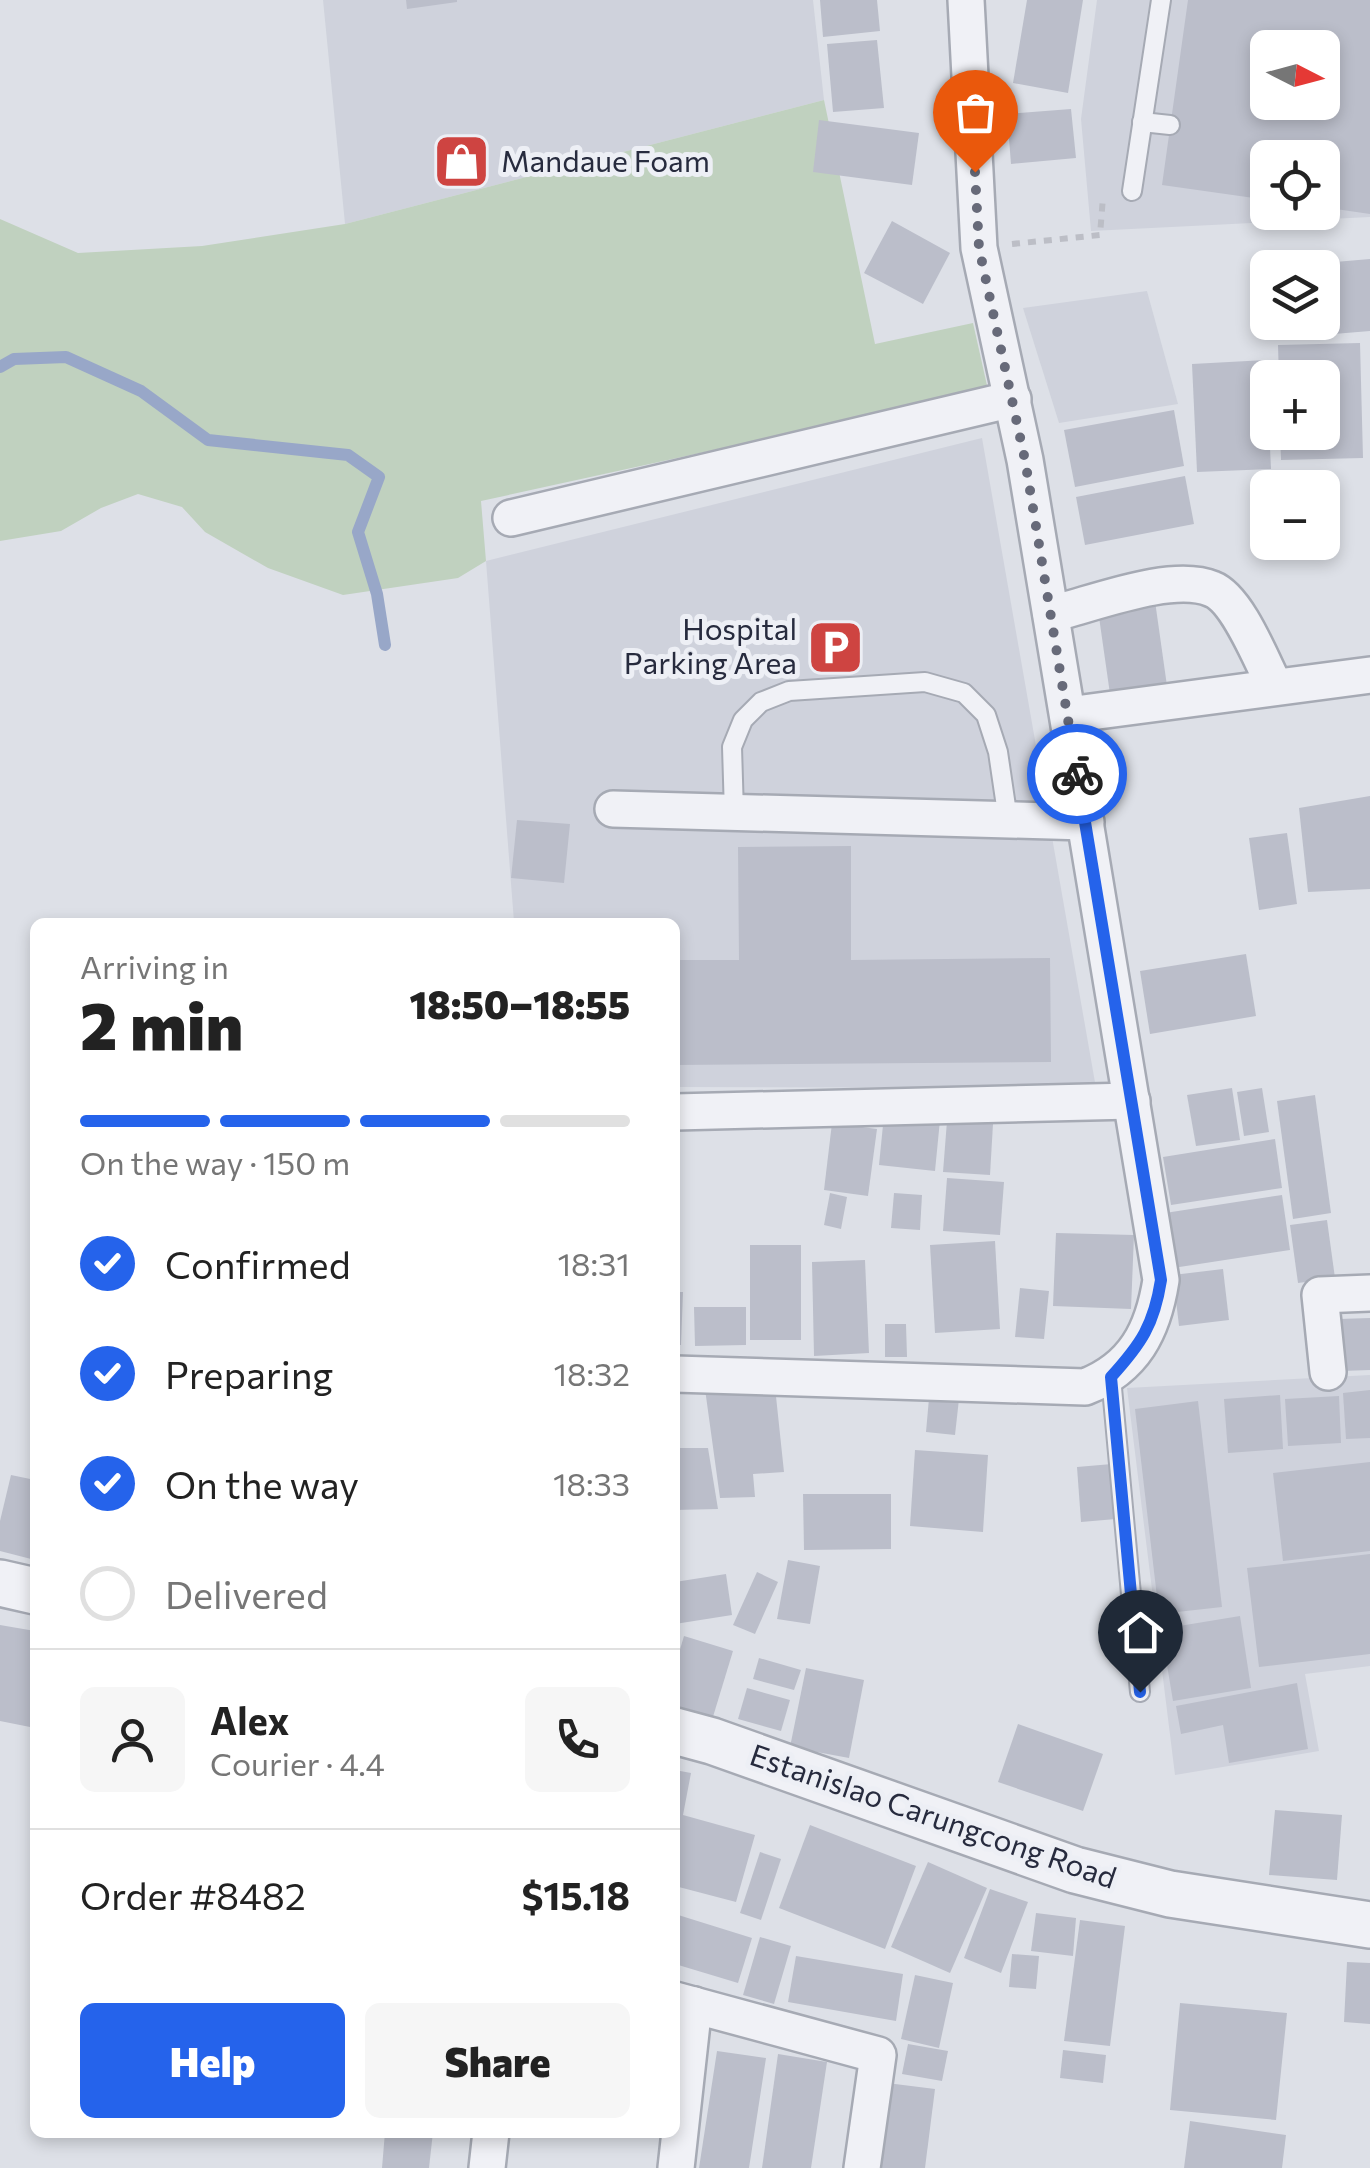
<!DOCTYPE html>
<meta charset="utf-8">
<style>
body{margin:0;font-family:Commissioner,sans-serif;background:#f6f6f6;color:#222;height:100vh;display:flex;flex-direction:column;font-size:38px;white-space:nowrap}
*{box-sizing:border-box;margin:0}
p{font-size:32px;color:#767676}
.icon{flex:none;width:55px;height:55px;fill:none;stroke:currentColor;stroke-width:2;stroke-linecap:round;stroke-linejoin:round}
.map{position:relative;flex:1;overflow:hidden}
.sheet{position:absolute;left:30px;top:918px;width:650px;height:1220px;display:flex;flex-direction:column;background:#fff;border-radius:15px;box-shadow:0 5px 15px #0003}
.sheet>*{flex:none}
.needle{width:65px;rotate:96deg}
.tools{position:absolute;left:1250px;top:30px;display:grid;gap:20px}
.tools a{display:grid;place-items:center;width:90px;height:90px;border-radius:15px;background:#fff;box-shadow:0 5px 15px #0003;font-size:50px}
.pin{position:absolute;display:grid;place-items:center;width:85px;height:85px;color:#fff;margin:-102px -42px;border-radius:50% 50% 50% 0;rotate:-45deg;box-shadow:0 0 10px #0007}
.pin .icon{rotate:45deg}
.courier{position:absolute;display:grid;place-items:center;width:100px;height:100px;margin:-50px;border:8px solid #2563eb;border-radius:50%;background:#fff;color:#222;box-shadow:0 2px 12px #0007}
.headline em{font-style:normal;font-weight:800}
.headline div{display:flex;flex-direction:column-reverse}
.headline{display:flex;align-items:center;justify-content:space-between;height:170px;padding:0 50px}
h1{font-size:65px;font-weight:800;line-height:75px}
.bar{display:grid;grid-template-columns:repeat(4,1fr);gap:15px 10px;align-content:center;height:120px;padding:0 50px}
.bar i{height:12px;border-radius:8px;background:#e0e0e0}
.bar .current{background:#2563eb}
.bar p{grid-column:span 4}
.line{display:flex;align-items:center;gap:25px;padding:0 50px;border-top:2px solid #e0e0e0}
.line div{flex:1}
.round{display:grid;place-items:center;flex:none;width:105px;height:105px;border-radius:15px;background:#f6f6f6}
ol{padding:0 50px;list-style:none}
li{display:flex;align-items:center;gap:30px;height:110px}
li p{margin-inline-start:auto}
li .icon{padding:10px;border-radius:50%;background:#2563eb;color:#fff;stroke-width:4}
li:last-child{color:#767676}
li i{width:55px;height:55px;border:5px solid #e0e0e0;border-radius:50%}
.button{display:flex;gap:20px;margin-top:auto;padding:20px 50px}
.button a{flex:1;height:115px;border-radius:15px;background:#2563eb;color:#fff;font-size:40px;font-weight:800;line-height:115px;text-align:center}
.button a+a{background:#f6f6f6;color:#222}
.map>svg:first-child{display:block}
</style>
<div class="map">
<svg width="1370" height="2168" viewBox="0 0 1370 2168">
<rect width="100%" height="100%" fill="#dde0e7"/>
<!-- built -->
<g fill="#cfd2dc" fill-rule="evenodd">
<path d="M323,0H813L824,100L345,224Z"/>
<path d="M1097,0H1370V217L1091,231L1081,119ZM1268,48H1322V102H1268ZM1268,158H1322V212H1268Z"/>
<path d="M1147,291L1178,404L1059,423L1023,308Z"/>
<path d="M982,438L1096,1088L675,1087V922H514L486,561Z"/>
<path d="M1370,1375V1666L1305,1674L1319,1751L1175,1775L1127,1388Z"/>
</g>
<!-- green -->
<path fill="#c0d1bf" d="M824,100L875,344L973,323L988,390L481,501L486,561L458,578L343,595L268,568L205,532L182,507L138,494L101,508L61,531L0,541V219L78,253L202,246L345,224Z"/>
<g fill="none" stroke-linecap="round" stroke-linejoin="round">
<!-- stream -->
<path stroke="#98a7c8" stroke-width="12" d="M0,367L14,359L66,357L141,391L208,440L348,455L379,477L358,532L377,594L385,645"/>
</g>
<!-- building -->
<g fill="#bbbeca" fill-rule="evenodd">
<path d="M406,0H457V2L407,9Z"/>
<path d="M820,0H877L880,31L823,37Z"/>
<path d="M1027,0H1083L1068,93L1013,83Z"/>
<path d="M1188,0H1370V214L1322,207V158H1268V200L1162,185ZM1268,48H1322V102H1268Z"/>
<path d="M877,40L884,108L833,112L827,44Z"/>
<path d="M1071,109L1076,158L1011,164L1007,114Z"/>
<path d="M819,120L919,133L912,185L813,172Z"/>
<path d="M892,221L950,253L923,304L864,273Z"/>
<path d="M1370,259V331L1298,337L1297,322H1322V268H1300V265Z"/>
<path d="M1360,343L1363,458L1281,460L1280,432H1322V378H1279L1278,345Z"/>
<path d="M1266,360L1271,469L1197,472L1192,364Z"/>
<path d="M1174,410L1184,466L1075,487L1064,430Z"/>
<path d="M1185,476L1194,524L1085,545L1076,497Z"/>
<path d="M1155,601L1168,693L1111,701L1098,610Z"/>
<path d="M1370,796V889L1308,892L1299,808Z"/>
<path d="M517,820L570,824L564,883L511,878Z"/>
<path d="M1287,833L1297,904L1259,910L1249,838Z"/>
<path d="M851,846V960L1050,958L1051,1062L675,1065V960H739L738,847Z"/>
<path d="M1246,954L1256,1016L1150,1034L1140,971Z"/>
<path d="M1232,1088L1240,1140L1196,1146L1187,1095Z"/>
<path d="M1262,1088L1269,1132L1244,1136L1237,1092Z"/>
<path d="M1315,1095L1331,1213L1293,1219L1277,1101Z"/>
<path d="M884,1115L940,1120L935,1171L879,1165Z"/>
<path d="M947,1121L993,1124L990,1175L943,1172Z"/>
<path d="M832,1123L877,1129L868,1196L824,1190Z"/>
<path d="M1275,1139L1282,1188L1171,1205L1163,1157Z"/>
<path d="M947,1178L1004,1182L1000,1235L943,1231Z"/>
<path d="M830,1193L847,1197L841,1229L824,1225Z"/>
<path d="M894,1193L922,1195L920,1230L891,1228Z"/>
<path d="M1282,1195L1290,1250L1173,1268L1165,1213Z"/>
<path d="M1327,1220L1335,1278L1298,1283L1290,1225Z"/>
<path d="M1056,1233L1134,1235L1131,1309L1053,1306Z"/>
<path d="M995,1241L1000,1329L935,1333L930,1245Z"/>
<rect x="750" y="1245" width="51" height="95"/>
<path d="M865,1260L869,1353L814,1356L812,1262Z"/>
<path d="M1223,1269L1229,1320L1179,1326L1173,1275Z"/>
<path d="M1020,1288L1049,1291L1044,1339L1015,1337Z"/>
<path d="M675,1292H683L681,1345H675Z"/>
<path d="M694,1307H746V1345L695,1346Z"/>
<path d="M1370,1318V1370L1341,1371L1339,1319Z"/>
<path d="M885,1324H906L907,1357H885Z"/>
<path d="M775,1387L784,1472L753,1474L755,1497L720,1498L705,1389Z"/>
<path d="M930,1387L960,1390L955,1435L926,1432Z"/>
<path d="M1370,1390V1438L1346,1439L1343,1393Z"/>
<path d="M1280,1395L1283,1449L1228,1453L1224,1399Z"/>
<path d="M1339,1396L1341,1443L1288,1446L1285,1399Z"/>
<path d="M1198,1401L1222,1607L1159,1614L1135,1409Z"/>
<path d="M675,1448H708L718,1509L675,1510Z"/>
<path d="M915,1450L988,1455L983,1532L910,1526Z"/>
<path d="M1370,1462V1551L1283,1561L1273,1473Z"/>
<path d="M1112,1464L1116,1519L1081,1522L1077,1467Z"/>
<path d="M11,1475L35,1480V1560L0,1551V1521Z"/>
<path d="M803,1494H891V1549L804,1550Z"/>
<path d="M1370,1554V1654L1259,1667L1247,1568Z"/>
<path d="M788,1560L820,1566L810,1624L777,1619Z"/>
<path d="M757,1572L778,1582L755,1634L733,1625Z"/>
<path d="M726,1574L732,1615L675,1624V1582Z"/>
<path d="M1240,1616L1251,1688L1173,1701L1161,1629Z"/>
<path d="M0,1625L35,1631V1728L0,1721Z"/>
<path d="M684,1636L733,1651L712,1720L675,1708V1666Z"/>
<path d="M759,1658L801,1670L794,1690L753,1679Z"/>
<path d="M806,1668L864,1680L849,1758L790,1747Z"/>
<path d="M1297,1683L1308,1749L1229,1763L1223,1725L1181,1734L1176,1706Z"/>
<path d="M747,1688L790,1700L781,1731L738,1719Z"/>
<path d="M1018,1724L1103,1754L1083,1811L998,1782Z"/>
<path d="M675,1770L691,1773L683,1815L755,1835L736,1902L675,1886Z"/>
<path d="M1275,1810L1342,1815L1337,1880L1269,1875Z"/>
<path d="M810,1825L916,1866L885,1949L779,1908Z"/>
<path d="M760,1852L781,1859L761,1920L740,1913Z"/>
<path d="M928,1862L987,1888L950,1973L891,1947Z"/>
<path d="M990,1889L1028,1902L1001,1973L964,1958Z"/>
<path d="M1036,1913L1076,1918L1073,1956L1031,1951Z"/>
<path d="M675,1914L752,1938L738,1983L675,1964Z"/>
<path d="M1080,1920L1125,1926L1110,2046L1064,2041Z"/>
<path d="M760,1937L791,1946L774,2004L743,1995Z"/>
<path d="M1012,1954L1039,1956L1036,1989L1009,1987Z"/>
<path d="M796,1956L903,1974L896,2021L788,2002Z"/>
<path d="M1347,1962L1370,1963V2024L1344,2022Z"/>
<path d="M915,1975L953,1983L939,2048L901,2039Z"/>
<path d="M1180,2003L1287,2013L1276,2120L1170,2110Z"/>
<path d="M908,2044L948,2051L942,2081L902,2074Z"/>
<path d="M1063,2050L1106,2055L1103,2083L1060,2078Z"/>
<path d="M717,2051L766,2058L749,2168H699Z"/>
<path d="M778,2054L827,2062L811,2168H762Z"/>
<path d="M887,2083L935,2089L925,2168H876Z"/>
<path d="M1190,2121L1286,2135L1282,2168H1184Z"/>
<path d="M385,2132H433L429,2168H382Z"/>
</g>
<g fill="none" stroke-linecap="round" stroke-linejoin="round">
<defs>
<g id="service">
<path d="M1142,122L1170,125"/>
<path d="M1132,191L1161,0"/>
<path d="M734,813L732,747L743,720L761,702L789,691L925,682L964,693L986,715L998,752L1008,820"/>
<path d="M1111,1377L1140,1692"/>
</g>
<g id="minor">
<path d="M511,518L1013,399"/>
<path d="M1051,614C1093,604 1172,572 1212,589C1238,599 1262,662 1275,687"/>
<path d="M1068,715L1370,675"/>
<path d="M613,809L1086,822"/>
<path d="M675,1112L1132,1101"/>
<path d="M1328,1372L1320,1295L1370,1293"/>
<path d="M675,1374L1085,1387C1134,1368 1153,1331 1161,1280L1025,460L979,248L966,0"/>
<path d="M675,2000L878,2055L862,2168"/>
<path d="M487,2168L491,2132"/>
<path d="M676,2168L694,2005"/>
</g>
<g id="tertiary">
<path d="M0,1583L35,1591"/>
<path d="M675,1731L712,1741L1075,1870L1170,1894L1370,1925"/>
</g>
</defs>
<!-- service casing -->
<use href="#service" stroke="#a6aab4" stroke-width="22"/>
<!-- minor casing -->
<use href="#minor" stroke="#a6aab4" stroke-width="40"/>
<!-- tertiary casing -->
<use href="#tertiary" stroke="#a6aab4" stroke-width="50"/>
<!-- path -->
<path stroke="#bcbec6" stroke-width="6" stroke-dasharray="8 8" stroke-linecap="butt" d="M1012,244L1100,235L1103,197"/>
<!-- service -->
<use href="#service" stroke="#f0f1f6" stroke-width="18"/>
<!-- minor -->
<use href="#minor" stroke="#f0f1f6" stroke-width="35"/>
<!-- tertiary -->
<use href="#tertiary" stroke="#f0f1f6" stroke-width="45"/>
</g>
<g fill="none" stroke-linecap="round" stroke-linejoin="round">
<!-- done -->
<path stroke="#676a79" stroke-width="10" stroke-dasharray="0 18" d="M975,172L979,248L1025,460L1077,774"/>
<!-- route -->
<path stroke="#2563eb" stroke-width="12" d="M1077,774L1161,1280C1154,1325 1141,1344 1111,1377L1140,1692"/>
</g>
<!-- icons -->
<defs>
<symbol id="shop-square" viewBox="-11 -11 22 22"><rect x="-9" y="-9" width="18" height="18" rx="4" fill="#ce4441" stroke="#edeff5"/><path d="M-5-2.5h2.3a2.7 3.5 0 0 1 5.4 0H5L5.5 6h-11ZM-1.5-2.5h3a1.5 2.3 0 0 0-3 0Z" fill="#fff"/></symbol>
<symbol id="parking-square" viewBox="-11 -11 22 22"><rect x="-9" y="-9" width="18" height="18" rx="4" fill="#ce4441" stroke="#edeff5"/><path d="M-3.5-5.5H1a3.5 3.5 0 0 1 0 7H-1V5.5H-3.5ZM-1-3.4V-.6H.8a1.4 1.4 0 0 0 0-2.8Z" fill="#fff"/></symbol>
</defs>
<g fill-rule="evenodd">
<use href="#shop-square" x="430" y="130" width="63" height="63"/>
<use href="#parking-square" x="804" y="616" width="63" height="63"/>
</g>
<g text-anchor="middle" stroke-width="10" stroke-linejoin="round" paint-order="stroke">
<!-- poi labels -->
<g font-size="30" fill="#272b3e" stroke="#edeff5" text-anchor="start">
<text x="501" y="172">Mandaue Foam</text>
<text x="797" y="640" text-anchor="end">Hospital<tspan x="797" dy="34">Parking Area</tspan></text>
</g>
<!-- street labels -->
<g font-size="30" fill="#272b3e" stroke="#edeff5">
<text transform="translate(933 1817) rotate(19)" y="10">Estanislao Carungcong Road</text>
</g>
</g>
</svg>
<div class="tools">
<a><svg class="needle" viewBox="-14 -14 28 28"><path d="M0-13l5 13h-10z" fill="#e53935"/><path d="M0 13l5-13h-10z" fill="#767676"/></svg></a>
<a><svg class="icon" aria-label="locate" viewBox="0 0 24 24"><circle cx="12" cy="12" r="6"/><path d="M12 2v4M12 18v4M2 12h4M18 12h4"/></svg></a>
<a><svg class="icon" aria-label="layers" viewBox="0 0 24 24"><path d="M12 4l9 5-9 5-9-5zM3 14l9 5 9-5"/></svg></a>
<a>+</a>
<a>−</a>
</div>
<div class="pin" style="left:975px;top:172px;background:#ea580c"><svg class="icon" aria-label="bag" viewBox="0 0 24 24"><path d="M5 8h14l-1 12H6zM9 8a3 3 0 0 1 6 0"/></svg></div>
<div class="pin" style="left:1140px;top:1692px;background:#1f2937"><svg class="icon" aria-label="home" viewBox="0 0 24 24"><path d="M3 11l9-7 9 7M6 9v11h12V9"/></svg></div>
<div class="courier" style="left:1077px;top:774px"><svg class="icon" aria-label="bike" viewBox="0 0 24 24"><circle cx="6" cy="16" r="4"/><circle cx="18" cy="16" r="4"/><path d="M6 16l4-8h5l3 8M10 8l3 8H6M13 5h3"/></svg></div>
<section class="sheet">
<div class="headline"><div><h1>2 min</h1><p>Arriving in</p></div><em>18:50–18:55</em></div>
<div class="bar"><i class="current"></i><i class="current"></i><i class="current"></i><i></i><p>On the way · 150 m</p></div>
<ol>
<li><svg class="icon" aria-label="check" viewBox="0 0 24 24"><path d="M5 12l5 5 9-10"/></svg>Confirmed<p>18:31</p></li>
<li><svg class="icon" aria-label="check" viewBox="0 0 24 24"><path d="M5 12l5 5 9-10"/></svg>Preparing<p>18:32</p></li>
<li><svg class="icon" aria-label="check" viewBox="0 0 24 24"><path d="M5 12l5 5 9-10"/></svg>On the way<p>18:33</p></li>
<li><i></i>Delivered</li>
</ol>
<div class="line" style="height:180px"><a class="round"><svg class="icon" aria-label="person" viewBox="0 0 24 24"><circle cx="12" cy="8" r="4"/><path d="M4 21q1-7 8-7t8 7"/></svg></a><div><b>Alex</b><p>Courier · 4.4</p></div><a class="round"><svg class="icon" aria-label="phone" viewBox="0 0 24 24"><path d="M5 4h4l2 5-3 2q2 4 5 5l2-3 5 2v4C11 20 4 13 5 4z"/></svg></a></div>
<div class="line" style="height:130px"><div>Order #8482</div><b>$15.18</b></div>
<div class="button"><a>Help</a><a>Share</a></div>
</section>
</div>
